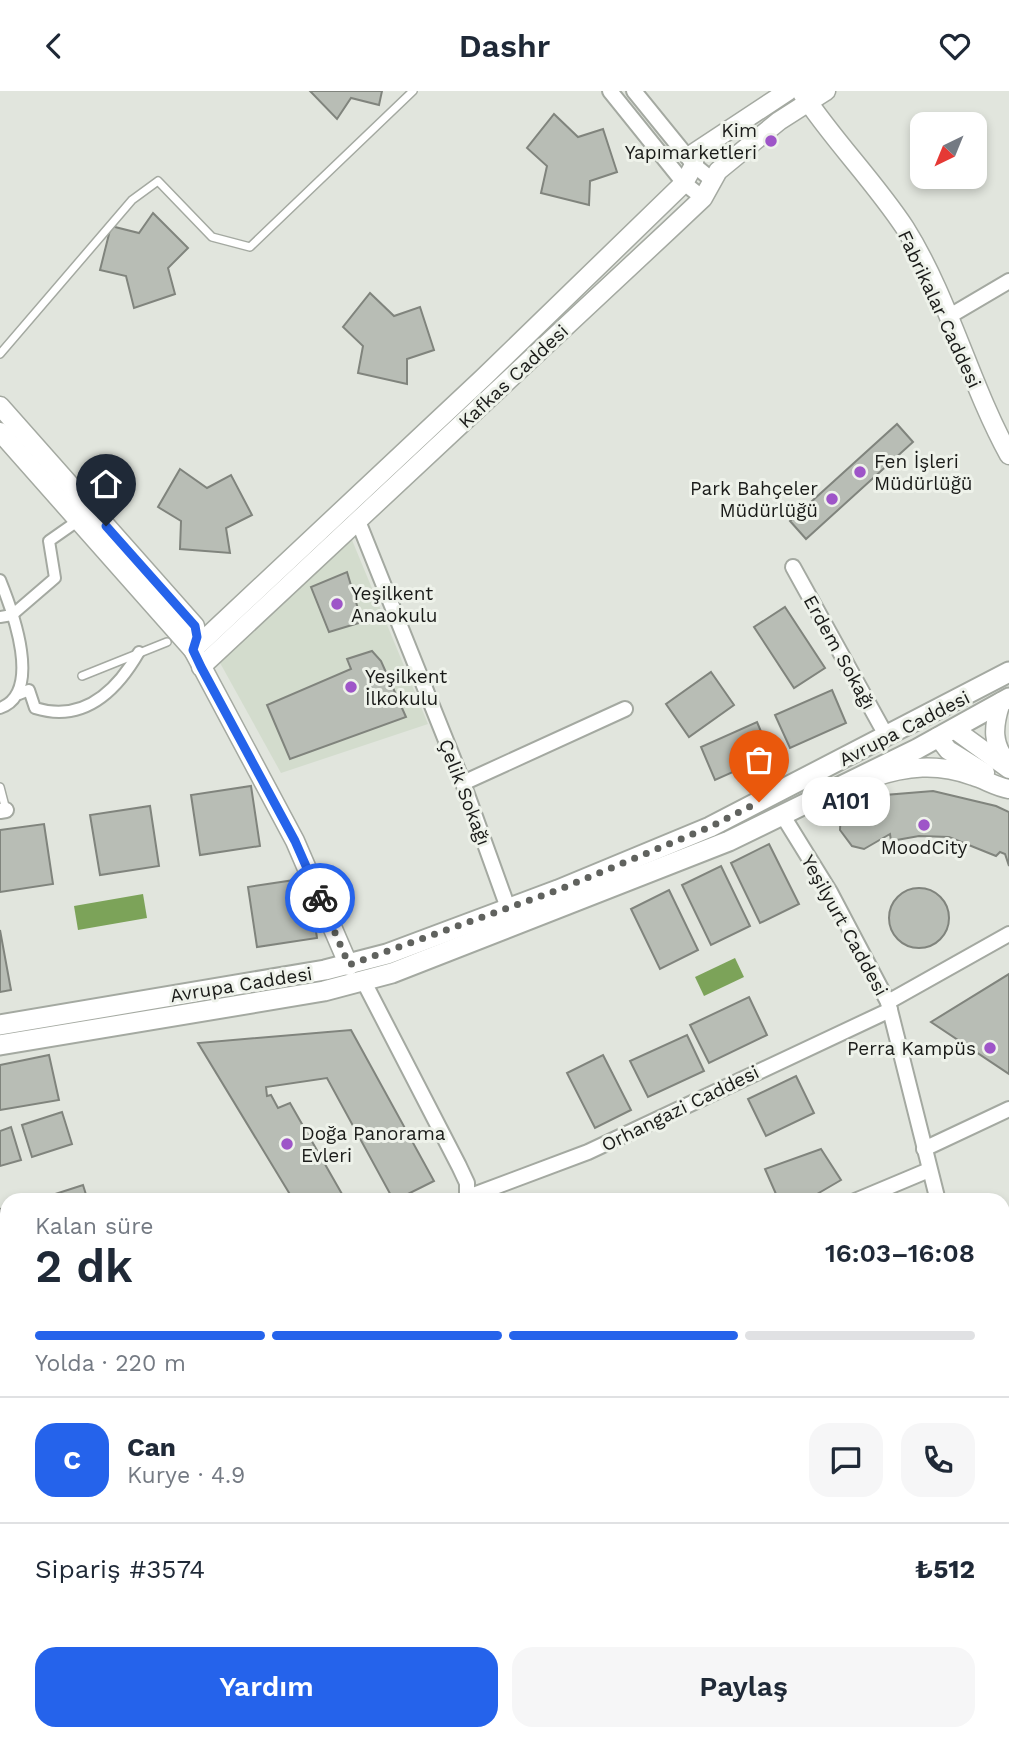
<!DOCTYPE html>
<html lang="tr">
<meta charset="utf-8">
<style>
body{margin:0;font-family:"Work Sans",sans-serif;background:#f6f6f7;color:#1f2937;height:100vh;display:flex;flex-direction:column;font-size:26px;white-space:nowrap}
*{box-sizing:border-box;margin:0}
p{font-size:23px;color:#747a83}
.icon{flex:none;width:38px;height:38px;fill:none;stroke:currentColor;stroke-width:2;stroke-linecap:round;stroke-linejoin:round}
.map{position:relative;flex:1;overflow:hidden}
.side{position:absolute;left:0px;top:1102px;width:1010px;height:548px;display:flex;flex-direction:column;background:#fff;border-radius:21px 21px 0 0;box-shadow:0 4px 10px #0003}
.side>*{flex:none}
.needle{width:46px;rotate:223deg}
.controls{position:absolute;left:910px;top:21px;display:grid;gap:14px}
.controls a{display:grid;place-items:center;width:77px;height:77px;border-radius:14px;background:#fff;box-shadow:0 4px 10px #0003;font-size:35px}
.pin{position:absolute;display:grid;place-items:center;width:60px;height:60px;color:#fff;margin:-72px -30px;border-radius:50% 50% 50% 0;rotate:-45deg;box-shadow:0 0 7px #0007}
.pin .icon{rotate:45deg}
.courier{position:absolute;display:grid;place-items:center;width:70px;height:70px;margin:-35px;border:5px solid #2563eb;border-radius:50%;background:#fff;color:#222;box-shadow:0 2px 9px #0007}
.bubble{position:absolute;height:49px;border-radius:21px;background:#fff;box-shadow:0 4px 10px #0003;font-size:23px;font-weight:600;line-height:49px;text-align:center}
.summary em{font-style:normal;font-weight:600}
.summary div{display:flex;flex-direction:column-reverse}
.summary{display:flex;align-items:center;justify-content:space-between;height:119px;padding:0 35px}
h1{font-size:46px;font-weight:600;line-height:52px}
.bar{display:grid;grid-template-columns:repeat(4,1fr);gap:10px 7px;align-content:center;height:84px;padding:0 35px}
.bar i{height:9px;border-radius:5px;background:#e0e1e3}
.bar .on{background:#2563eb}
.bar p{grid-column:span 4}
.line{display:flex;align-items:center;gap:18px;padding:0 35px;border-top:2px solid #e0e1e3}
.line div{flex:1}
.round{display:grid;place-items:center;flex:none;width:74px;height:74px;border-radius:21px;background:#f6f6f7}
.primary-button{display:flex;gap:14px;margin-top:auto;padding:14px 35px}
.primary-button a{flex:1;height:80px;border-radius:21px;background:#2563eb;color:#fff;font-size:28px;font-weight:600;line-height:80px;text-align:center}
.primary-button a+a{background:#f6f6f7;color:#1f2937}
header{display:flex;justify-content:space-between;align-items:center;height:91px;padding:0 35px;background:#fff;font-size:32px;font-weight:600}
.map>svg:first-child{display:block}
</style>
<header><svg class="icon" aria-label="back" viewBox="0 0 24 24"><path d="M15 5l-7 7 7 7"/></svg>Dashr<svg class="icon" aria-label="heart" viewBox="0 0 24 24"><path d="M12 20l-8-8c-3-5 5-10 8-4 3-6 11-1 8 4z"/></svg></header>
<div class="map">
<svg width="1009" height="1649" viewBox="0 0 1009 1649">
<rect width="100%" height="100%" fill="#e1e5dd"/>
<!-- built -->
<path fill="#d3dccd" d="M352,449L428,633L281,682L219,570Z"/>
<!-- green -->
<g fill="#c2e1a9">
<path d="M7,1203V1643H457L458,1649H8L0,1634V1205Z"/>
<path d="M532,1643H851L853,1649H535Z"/>
</g>
<!-- water -->
<g fill="#7ca359">
<path d="M143,803L147,827L78,839L74,815Z"/>
<path d="M735,867L744,886L704,905L695,886Z"/>
</g>
<!-- building -->
<g fill="#b8bdb5" stroke="#80847d" stroke-width="2">
<path d="M310,0H382L379,14L351,7L337,28Z"/>
<path d="M554,23L578,46L603,38L617,81L590,90L589,114L541,102L547,75L527,57Z"/>
<path d="M153,122L188,157L168,177L175,203L134,217L126,185L100,179L111,135L139,142Z"/>
<path d="M370,202L394,225L420,216L434,259L407,268V293L358,282L363,255L343,236Z"/>
<path d="M897,333L913,351L806,448L790,430Z"/>
<path d="M180,378L207,397L231,384L252,424L226,437L230,462L180,458L181,430L158,416Z"/>
<path d="M347,481L362,531L329,541L311,496Z"/>
<path d="M785,516L825,577L794,597L754,536Z"/>
<path d="M372,560L381,570L406,626L290,668L267,614L351,578L347,568Z"/>
<path d="M711,581L734,614L689,646L666,613Z"/>
<path d="M832,599L846,632L790,657L775,624Z"/>
<path d="M757,631L771,664L715,689L701,656Z"/>
<path d="M251,695L260,755L200,764L191,704Z"/>
<path d="M933,700L996,715L1009,721V775L1005,763L1000,761L996,765L949,746L919,745L891,750L890,743L864,758L852,755L840,739L841,718L861,705L873,707L880,713L886,711L885,704Z"/>
<path d="M150,715L159,775L100,784L90,724Z"/>
<path d="M44,733L53,793L0,801V739Z"/>
<path d="M769,753L799,813L760,832L731,772Z"/>
<path d="M721,775L750,835L711,854L682,794Z"/>
<path d="M308,787L317,847L257,856L248,796Z"/>
<circle cx="919" cy="827" r="30"/>
<path d="M669,799L698,859L660,878L631,818Z"/>
<path d="M0,839L11,899L0,901Z"/>
<path d="M1009,883V983L931,931Z"/>
<path d="M749,906L767,944L709,972L690,934Z"/>
<path d="M351,939L434,1090L394,1110L327,987L266,996L267,1005L271,1004L278,1017L290,1012L346,1110H294L198,952Z"/>
<path d="M687,944L704,980L648,1006L630,970Z"/>
<path d="M49,964L59,1009L0,1019V974Z"/>
<path d="M603,964L631,1019L595,1037L567,982Z"/>
<path d="M796,985L814,1022L766,1045L748,1008Z"/>
<path d="M62,1021L72,1053L32,1066L22,1034Z"/>
<path d="M11,1036L21,1069L0,1075V1040Z"/>
<path d="M821,1058L841,1089L805,1110H779L765,1078Z"/>
<path d="M83,1094L88,1110H44L43,1107Z"/>
<path d="M7,1116V1152L0,1154V1118Z"/>
<path d="M1009,1610V1646L1003,1637V1617Z"/>
</g>
<g fill="none" stroke-linecap="round" stroke-linejoin="round">
<defs>
<g id="service">
<path d="M0,263L132,109L158,90L212,146L250,156L413,0"/>
<path d="M82,585L167,551"/>
<path d="M0,696L6,719"/>
<path d="M0,1200L7,1198"/>
</g>
<g id="pedestrian">
<path d="M0,489C13,521 43,602 0,617"/>
<path d="M0,526L12,524L55,487L49,450L79,429"/>
<path d="M19,603L29,599L35,617C83,632 116,601 139,561"/>
</g>
<g id="minor">
<path d="M610,0L684,92L703,107"/>
<path d="M634,0L694,74L711,88"/>
<path d="M948,226L1009,190"/>
<path d="M358,430L463,692L508,817"/>
<path d="M793,476L887,646"/>
<path d="M463,692L625,618"/>
<path d="M0,720L6,719"/>
<path d="M783,725L830,801L888,911L938,1110"/>
<path d="M364,891L459,1075L467,1092V1110"/>
<path d="M888,911L1009,843"/>
<path d="M924,1058L1009,1018"/>
<path d="M468,1106L588,1061L890,919"/>
<path d="M855,1110L929,1079"/>
<path d="M1003,1188L1009,1184"/>
<path d="M1003,1286L1009,1300"/>
<path d="M1003,1485L1009,1482"/>
<path d="M1003,1597L1009,1594"/>
<path d="M857,1643L859,1649"/>
<path d="M897,1649L908,1643"/>
</g>
<g id="tertiary">
<path d="M802,2C833,49 874,90 905,137C949,207 969,291 1009,364"/>
<path d="M0,315L195,535L197,546L193,559"/>
<path d="M0,341L193,559L295,750L349,875"/>
<path d="M193,559L483,287L684,92L694,74V62L788,0"/>
<path d="M201,576L668,140L703,107L718,80L779,30L826,0"/>
<path d="M1001,611C993,635 991,654 1009,673"/>
<path d="M954,638L1009,678"/>
<path d="M938,646L948,659L985,682"/>
<path d="M872,687C906,675 938,672 973,685C986,689 996,696 1009,698"/>
</g>
<g id="secondary">
<path d="M0,934L325,879L387,863L558,799L710,736L1009,581"/>
<path d="M0,954L324,900L392,882L729,750L917,658L1009,607"/>
</g>
</defs>
<!-- service casing -->
<use href="#service" stroke="#a4a9a1" stroke-width="10"/>
<!-- pedestrian casing -->
<use href="#pedestrian" stroke="#a4a9a1" stroke-width="14"/>
<!-- minor casing -->
<use href="#minor" stroke="#a4a9a1" stroke-width="18"/>
<!-- tertiary casing -->
<use href="#tertiary" stroke="#a4a9a1" stroke-width="21"/>
<!-- secondary casing -->
<use href="#secondary" stroke="#a4a9a1" stroke-width="23"/>
<!-- path -->
<path stroke="#9da09a" stroke-width="2.5" stroke-dasharray="3.5 5" stroke-linecap="butt" d="M0,1639L5,1649"/>
<!-- service -->
<use href="#service" stroke="#fff" stroke-width="7"/>
<!-- pedestrian -->
<use href="#pedestrian" stroke="#fff" stroke-width="10"/>
<!-- minor -->
<use href="#minor" stroke="#fff" stroke-width="14"/>
<!-- tertiary -->
<use href="#tertiary" stroke="#fff" stroke-width="18"/>
<!-- secondary -->
<use href="#secondary" stroke="#fff" stroke-width="19"/>
</g>
<g fill="none" stroke-linecap="round" stroke-linejoin="round">
<!-- done -->
<path stroke="#60625e" stroke-width="7" stroke-dasharray="0 12.6" d="M320,807L349,874L558,799L710,736L759,711"/>
<!-- route -->
<path stroke="#2563eb" stroke-width="9" d="M106,435L195,535L197,546L193,559L201,576L295,750L320,807"/>
</g>
<!-- markers -->
<g fill="#9e55c8" stroke="#eef2ea" stroke-width="2.5">
<circle cx="771" cy="50" r="7"/>
<circle cx="860" cy="381" r="7"/>
<circle cx="832" cy="408" r="7"/>
<circle cx="337" cy="513" r="7"/>
<circle cx="351" cy="596" r="7"/>
<circle cx="924" cy="734" r="7"/>
<circle cx="990" cy="957" r="7"/>
<circle cx="287" cy="1053" r="7"/>
</g>
<g text-anchor="middle" stroke-width="6" stroke-linejoin="round" paint-order="stroke">
<!-- poi labels -->
<g font-size="19" fill="#1a1b19" stroke="#eef2ea" text-anchor="start">
<text x="757" y="46" text-anchor="end">Kim<tspan x="757" dy="22">Yapımarketleri</tspan></text>
<text x="874" y="377">Fen İşleri<tspan x="874" dy="22">Müdürlüğü</tspan></text>
<text x="818" y="404" text-anchor="end">Park Bahçeler<tspan x="818" dy="22">Müdürlüğü</tspan></text>
<text x="351" y="509">Yeşilkent<tspan x="351" dy="22">Anaokulu</tspan></text>
<text x="365" y="592">Yeşilkent<tspan x="365" dy="22">İlkokulu</tspan></text>
<text x="924" y="763" text-anchor="middle">MoodCity</text>
<text x="976" y="964" text-anchor="end">Perra Kampüs</text>
<text x="301" y="1049">Doğa Panorama<tspan x="301" dy="22">Evleri</tspan></text>
</g>
<!-- street labels -->
<g font-size="19" fill="#1a1b19" stroke="#eef2ea">
<text transform="translate(940 218) rotate(65)" y="7">Fabrikalar Caddesi</text>
<text transform="translate(513 285) rotate(-43)" y="7">Kafkas Caddesi</text>
<text transform="translate(840 561) rotate(61)" y="7">Erdem Sokağı</text>
<text transform="translate(904 637) rotate(-27)" y="7">Avrupa Caddesi</text>
<text transform="translate(465 701) rotate(69)" y="7">Çelik Sokağı</text>
<text transform="translate(845 834) rotate(61)" y="7">Yeşilyurt Caddesi</text>
<text transform="translate(241 893) rotate(-9)" y="7">Avrupa Caddesi</text>
<text transform="translate(680 1017) rotate(-26)" y="7">Orhangazi Caddesi</text>
</g>
</g>
</svg>
<div class="controls">
<a><svg class="needle" viewBox="-14 -14 28 28"><path d="M0-13l5 13h-10z" fill="#e53935"/><path d="M0 13l5-13h-10z" fill="#747a83"/></svg></a>
</div>
<div class="pin" style="left:759px;top:711px;background:#ea580c"><svg class="icon" aria-label="bag" viewBox="0 0 24 24"><path d="M5 8h14l-1 12H6zM9 8a3 3 0 0 1 6 0"/></svg></div>
<div class="pin" style="left:106px;top:435px;background:#1f2937"><svg class="icon" aria-label="home" viewBox="0 0 24 24"><path d="M3 11l9-7 9 7M6 9v11h12V9"/></svg></div>
<div class="courier" style="left:320px;top:807px"><svg class="icon" aria-label="bike" viewBox="0 0 24 24"><circle cx="6" cy="16" r="4"/><circle cx="18" cy="16" r="4"/><path d="M6 16l4-8h5l3 8M10 8l3 8H6M13 5h3"/></svg></div>
<div class="bubble" style="left:802px;top:686px;width:88px">A101</div>
<section class="side">
<div class="summary"><div><h1>2 dk</h1><p>Kalan süre</p></div><em>16:03–16:08</em></div>
<div class="bar"><i class="on"></i><i class="on"></i><i class="on"></i><i></i><p>Yolda · 220 m</p></div>
<div class="line" style="height:126px"><b class="round" style="background:#2563eb;color:#fff">C</b><div><b>Can</b><p>Kurye · 4.9</p></div><a class="round"><svg class="icon" aria-label="chat" viewBox="0 0 24 24"><path d="M4 5h16v11H9l-5 4z"/></svg></a><a class="round"><svg class="icon" aria-label="phone" viewBox="0 0 24 24"><path d="M5 4h4l2 5-3 2q2 4 5 5l2-3 5 2v4C11 20 4 13 5 4z"/></svg></a></div>
<div class="line" style="height:91px"><div>Sipariş #3574</div><b>₺512</b></div>
<div class="primary-button"><a>Yardım</a><a>Paylaş</a></div>
</section>
</div>
